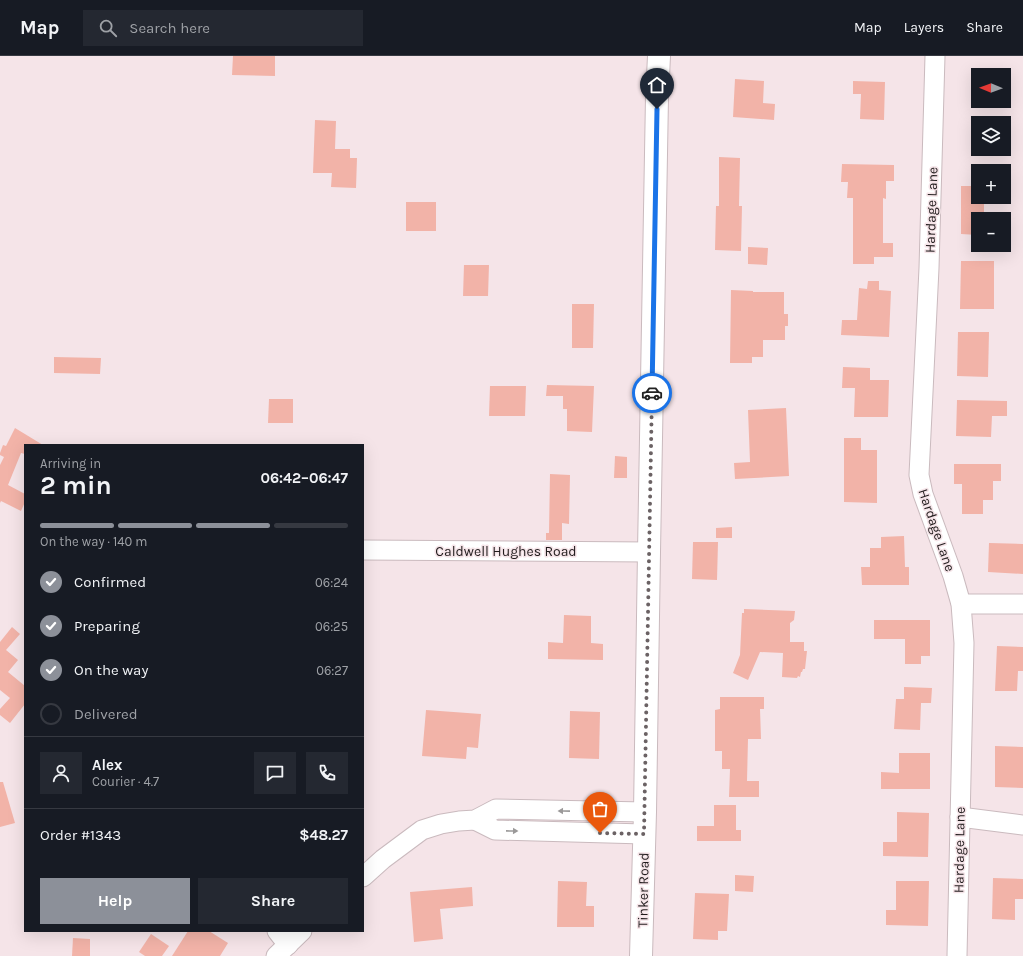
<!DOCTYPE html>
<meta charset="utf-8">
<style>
body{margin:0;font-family:Karla,sans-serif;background:#242831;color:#f1f3f6;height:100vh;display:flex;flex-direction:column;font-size:15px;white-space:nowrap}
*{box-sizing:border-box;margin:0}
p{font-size:13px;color:#9ea1a6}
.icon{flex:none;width:22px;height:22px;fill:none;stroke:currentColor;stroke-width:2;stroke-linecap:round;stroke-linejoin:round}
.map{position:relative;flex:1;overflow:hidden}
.panel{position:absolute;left:24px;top:388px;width:340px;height:488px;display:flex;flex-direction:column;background:#171b24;border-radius:0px;box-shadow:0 4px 16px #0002}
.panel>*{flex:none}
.needle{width:26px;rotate:271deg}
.controls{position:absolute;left:971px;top:12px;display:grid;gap:8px}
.controls a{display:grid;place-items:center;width:40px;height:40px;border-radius:0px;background:#171b24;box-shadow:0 4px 16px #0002;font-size:20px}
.pin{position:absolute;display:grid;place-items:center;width:34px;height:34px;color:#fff;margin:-41px -17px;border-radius:50% 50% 50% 0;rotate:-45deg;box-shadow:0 0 4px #0007}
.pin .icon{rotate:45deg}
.courier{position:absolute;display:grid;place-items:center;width:40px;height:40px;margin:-20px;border:3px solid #1a73e8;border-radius:50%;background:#fff;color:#222;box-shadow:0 1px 5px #0007}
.summary em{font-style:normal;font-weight:700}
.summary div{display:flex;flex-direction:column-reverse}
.summary{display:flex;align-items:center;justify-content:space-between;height:68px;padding:0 16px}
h1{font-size:26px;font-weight:700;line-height:30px}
.bar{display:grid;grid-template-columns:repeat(4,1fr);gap:6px 4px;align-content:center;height:48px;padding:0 16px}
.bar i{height:5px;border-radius:3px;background:#363941}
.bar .on{background:#8c9099}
.bar p{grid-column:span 4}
.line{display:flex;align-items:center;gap:10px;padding:0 16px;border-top:1px solid #363941}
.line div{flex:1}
.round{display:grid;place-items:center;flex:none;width:42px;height:42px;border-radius:0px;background:#242831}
ol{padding:0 16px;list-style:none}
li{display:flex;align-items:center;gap:12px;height:44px}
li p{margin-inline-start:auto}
li .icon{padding:4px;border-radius:50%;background:#8c9099;color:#fff;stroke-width:4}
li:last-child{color:#9ea1a6}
li i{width:22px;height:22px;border:2px solid #363941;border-radius:50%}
.primary-button{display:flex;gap:8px;margin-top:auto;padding:8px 16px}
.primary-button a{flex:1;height:46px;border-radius:0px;background:#8c9099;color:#fff;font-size:16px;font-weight:700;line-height:46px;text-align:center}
.primary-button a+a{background:#242831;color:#f1f3f6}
header{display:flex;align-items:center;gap:24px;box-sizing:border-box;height:56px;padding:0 20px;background:#171b24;border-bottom:1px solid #363941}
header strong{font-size:19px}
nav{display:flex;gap:22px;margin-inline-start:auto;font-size:14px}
.search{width:280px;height:36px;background:#242831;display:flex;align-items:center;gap:10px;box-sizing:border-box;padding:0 14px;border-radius:0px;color:#9ea1a6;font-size:15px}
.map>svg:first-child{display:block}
</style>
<header>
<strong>Map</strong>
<div class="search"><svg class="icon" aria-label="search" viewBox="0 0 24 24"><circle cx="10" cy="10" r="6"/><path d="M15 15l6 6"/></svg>Search here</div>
<nav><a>Map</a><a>Layers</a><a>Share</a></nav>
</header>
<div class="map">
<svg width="1023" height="900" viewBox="0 0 1023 900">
<rect width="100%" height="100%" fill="#f5e4e8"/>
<!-- building -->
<g fill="#f2b3a8">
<path d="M233,0H275V20L232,19Z"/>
<path d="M735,23L764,25L763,47L775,48L774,64L733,61Z"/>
<path d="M853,25L885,26L884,64L860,63L861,38H853Z"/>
<path d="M315,64L336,65L335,93H350V102H357L356,132L331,131L332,117H313Z"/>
<path d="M719,101L740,102L739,150H742L741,195L715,194L716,150H719Z"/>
<path d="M842,108L894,109V125H886V143L883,142V187H893V201H874V208H853V142H847L848,126H841Z"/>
<path d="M961,130H978V141H984V163H978V179L961,178Z"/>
<rect x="406" y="146" width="30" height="29"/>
<path d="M748,191L768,192L767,209L748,208Z"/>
<path d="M961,205H994V253H960Z"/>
<path d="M464,209H489L488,240H463Z"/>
<path d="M868,225H879V234L891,235L889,281L841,279L842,264H857L859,232L867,233Z"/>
<path d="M731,234L753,235V236H784V258H788V270H785V284H763V301H752V307H730Z"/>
<path d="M572,248H594L593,292H572Z"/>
<path d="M958,276H989L988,321L957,320Z"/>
<path d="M54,301L101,302L100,318L54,317Z"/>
<path d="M843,311L870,312V324H889L888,361H854L855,332H842Z"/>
<path d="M547,329L594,330L592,376L567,375V353H563V340H546Z"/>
<path d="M490,330H526L525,360H489Z"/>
<path d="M269,343H293V367H268Z"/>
<path d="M957,344L1007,345V360H992L991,381L956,380Z"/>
<path d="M786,352L789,420L735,423L734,407L750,406L748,354Z"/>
<path d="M15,372L43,389H25V398L21,397L8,429L25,438V446L21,455L1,445L0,447V409L4,401L0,399V397L3,389L6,390Z"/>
<path d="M844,382H861V394H877V447L844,446Z"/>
<path d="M615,400L627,401V422H614Z"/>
<path d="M954,408H1001V425H993V444H983V458H962V428H954Z"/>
<path d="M550,418L570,419L569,468L562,467V484H546V477H549Z"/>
<path d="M732,471V482H716V472Z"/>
<path d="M904,480L905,511H909V529H862L861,511H870V492H881V481Z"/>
<path d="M693,486H718L717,524L692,523Z"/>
<path d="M989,487L1023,488V518L988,516Z"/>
<path d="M744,553L795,555L794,564L790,567V586H804V595H807L805,613H803L802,616H801L800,621L798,620L797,622L782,621L783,597L760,596L748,624L733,617L740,599L742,557H744Z"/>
<path d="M564,559L591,560V587L603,588V604L548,603V586L563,587Z"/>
<path d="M874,564H930V600H921V608H905V583H874Z"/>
<path d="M12,571L20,578L6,594L18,604L8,616L25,630V648L10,667L0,659V653L10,642L0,634V586Z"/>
<path d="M997,590L1023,591V615H1018L1017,635H995Z"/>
<path d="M904,631L932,632L931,647H921L920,674L894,673L896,643H904Z"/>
<path d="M720,641H764V653H760L761,683H748L747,725H759V741H729L730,713H722V695H715V654L720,653Z"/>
<path d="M426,654L481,658L478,692L467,691L466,703L422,700Z"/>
<path d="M570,655L600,656L599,703L569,702Z"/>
<path d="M995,690L1023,691V732L995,731Z"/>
<path d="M899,697H930V733H881V716L899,717Z"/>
<path d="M0,726H3L15,767L0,771Z"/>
<path d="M714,749H736V774H741V785H697V770H714Z"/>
<path d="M897,756L929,757L928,801L883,800V786H897Z"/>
<path d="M735,819L754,820L753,836L735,835Z"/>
<path d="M993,822L1023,823V843H1015V864L992,863Z"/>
<path d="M558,825L587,826L586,850H594V871H557Z"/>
<path d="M896,825H929L928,870L886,869V854H896Z"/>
<path d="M472,831L473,850L440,853L443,883L414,886L410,836Z"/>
<path d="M695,837L729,838L727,875H718V884L693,883Z"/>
<path d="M188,875H209L228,887L220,900H172Z"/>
<path d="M151,878L169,890L162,900H145L139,896Z"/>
<path d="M73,882L90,883V900H72Z"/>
</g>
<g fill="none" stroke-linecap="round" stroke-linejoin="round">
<defs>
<g id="minor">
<path d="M935,0L929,212L919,419L923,438L953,520L961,548L964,587L957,900"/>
<path d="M363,494L649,496"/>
<path d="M961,548H1023"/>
<path d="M960,761L1023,769"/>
<path d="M475,764L495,774L644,778"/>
<path d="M363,821L383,803L422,774L441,768L459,765L475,764L496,753L645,756"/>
<path d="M277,875L288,889"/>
<path d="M276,900L302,875"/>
</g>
<path id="major" d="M641,900L645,756L649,496L657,41L659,0"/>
</defs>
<!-- minor casing -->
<use href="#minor" stroke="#cababe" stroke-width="21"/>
<!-- major casing -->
<use href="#major" stroke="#cababe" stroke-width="24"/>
<!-- minor -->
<use href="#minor" stroke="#fff" stroke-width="19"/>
<!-- major -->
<use href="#major" stroke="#fff" stroke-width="22"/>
</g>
<!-- one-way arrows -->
<defs><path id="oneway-solid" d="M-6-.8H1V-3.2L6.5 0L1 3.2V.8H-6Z"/></defs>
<g fill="#9b9999">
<use href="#oneway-solid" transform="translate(564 755) rotate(-179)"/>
<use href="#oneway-solid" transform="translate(512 775) rotate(1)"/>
</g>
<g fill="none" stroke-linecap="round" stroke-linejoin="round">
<!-- done -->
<path stroke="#6b6264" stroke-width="4" stroke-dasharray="0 7.2" d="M600,777L644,778L652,337"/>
<!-- route -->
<path stroke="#1a73e8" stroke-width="5" d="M652,337L657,53"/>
</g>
<g text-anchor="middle" stroke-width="3" stroke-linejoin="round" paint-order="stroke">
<!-- street labels -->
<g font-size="14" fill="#211c1d" stroke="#f5e4e8">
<text transform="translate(931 154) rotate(-88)" y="5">Hardage Lane</text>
<text transform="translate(937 474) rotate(71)" y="5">Hardage Lane</text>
<text x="506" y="500">Caldwell Hughes Road</text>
<text transform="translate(959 794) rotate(-89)" y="5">Hardage Lane</text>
<text transform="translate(643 834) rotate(-89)" y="5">Tinker Road</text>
</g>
</g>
</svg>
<div class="controls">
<a><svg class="needle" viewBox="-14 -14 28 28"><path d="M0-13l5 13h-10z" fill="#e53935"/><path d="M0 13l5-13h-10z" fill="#9ea1a6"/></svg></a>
<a><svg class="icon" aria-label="layers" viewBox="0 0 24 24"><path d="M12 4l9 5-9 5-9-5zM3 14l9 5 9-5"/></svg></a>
<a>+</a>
<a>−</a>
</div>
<div class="pin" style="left:600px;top:777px;background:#ea580c"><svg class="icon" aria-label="bag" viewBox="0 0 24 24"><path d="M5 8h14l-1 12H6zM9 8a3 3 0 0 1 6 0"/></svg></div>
<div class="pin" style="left:657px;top:53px;background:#1f2937"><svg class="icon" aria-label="home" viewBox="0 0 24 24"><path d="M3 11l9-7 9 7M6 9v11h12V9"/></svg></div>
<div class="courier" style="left:652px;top:337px"><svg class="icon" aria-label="car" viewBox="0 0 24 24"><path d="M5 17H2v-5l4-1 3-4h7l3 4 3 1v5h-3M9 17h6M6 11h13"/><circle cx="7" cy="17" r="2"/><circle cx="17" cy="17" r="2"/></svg></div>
<section class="panel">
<div class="summary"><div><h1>2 min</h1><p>Arriving in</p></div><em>06:42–06:47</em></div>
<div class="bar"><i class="on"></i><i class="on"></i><i class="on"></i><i></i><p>On the way · 140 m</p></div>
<ol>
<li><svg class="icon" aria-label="check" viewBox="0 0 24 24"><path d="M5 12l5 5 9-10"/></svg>Confirmed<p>06:24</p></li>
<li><svg class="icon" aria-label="check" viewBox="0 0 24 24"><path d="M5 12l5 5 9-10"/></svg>Preparing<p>06:25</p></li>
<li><svg class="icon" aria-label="check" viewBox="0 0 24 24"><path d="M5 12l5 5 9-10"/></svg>On the way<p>06:27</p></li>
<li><i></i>Delivered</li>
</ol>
<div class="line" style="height:72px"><a class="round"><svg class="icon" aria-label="person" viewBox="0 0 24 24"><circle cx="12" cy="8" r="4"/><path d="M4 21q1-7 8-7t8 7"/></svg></a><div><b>Alex</b><p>Courier · 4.7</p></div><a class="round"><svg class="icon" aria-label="chat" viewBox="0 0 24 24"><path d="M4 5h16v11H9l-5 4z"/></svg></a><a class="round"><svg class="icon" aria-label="phone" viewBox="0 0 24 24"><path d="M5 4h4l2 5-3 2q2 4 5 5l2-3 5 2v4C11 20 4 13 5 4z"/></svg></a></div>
<div class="line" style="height:52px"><div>Order #1343</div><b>$48.27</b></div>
<div class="primary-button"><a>Help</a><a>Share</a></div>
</section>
</div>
